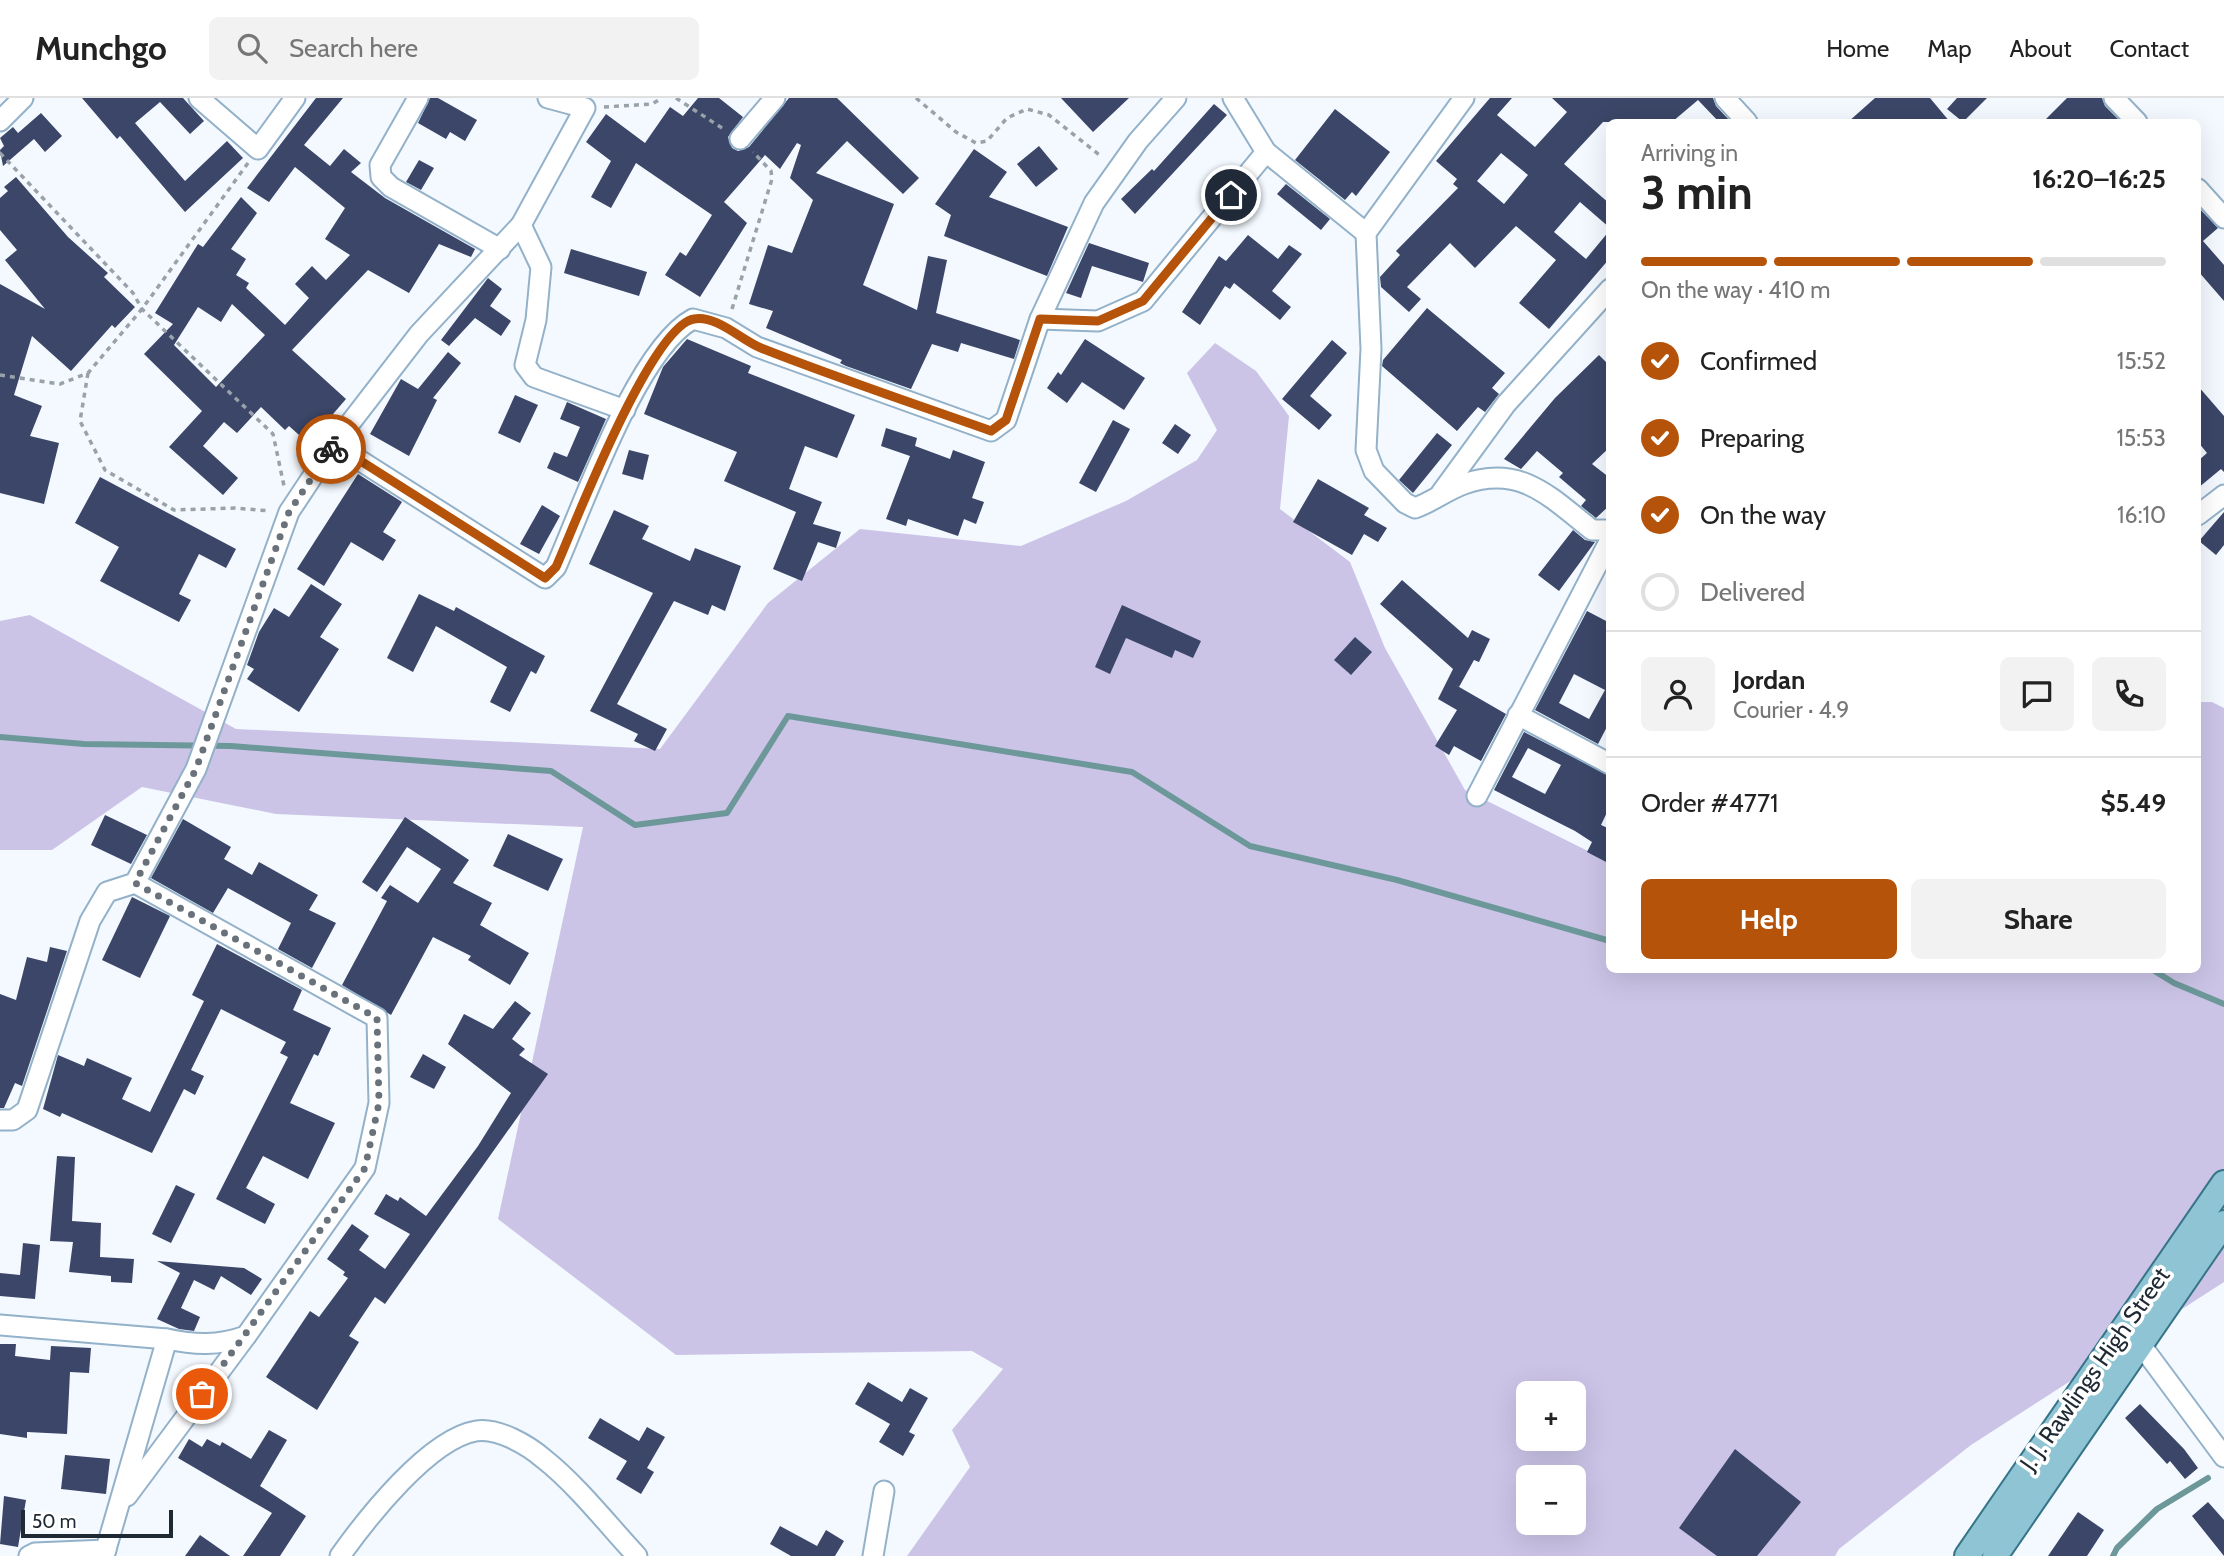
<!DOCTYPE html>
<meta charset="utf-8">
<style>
body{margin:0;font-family:Cabin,sans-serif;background:#f2f2f2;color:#222;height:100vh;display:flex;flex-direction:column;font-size:26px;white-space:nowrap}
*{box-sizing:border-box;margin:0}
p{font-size:23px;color:#767676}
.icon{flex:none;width:38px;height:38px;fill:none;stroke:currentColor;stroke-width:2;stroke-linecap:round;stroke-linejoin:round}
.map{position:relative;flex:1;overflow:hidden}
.drawer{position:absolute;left:1606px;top:21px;width:595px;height:854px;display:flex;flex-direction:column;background:#fff;border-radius:10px;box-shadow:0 7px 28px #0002}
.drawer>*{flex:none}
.fabs{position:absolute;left:1516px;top:1283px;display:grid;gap:14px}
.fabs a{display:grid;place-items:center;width:70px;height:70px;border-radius:10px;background:#fff;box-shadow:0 7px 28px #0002;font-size:35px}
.scale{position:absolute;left:21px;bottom:18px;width:152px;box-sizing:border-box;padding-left:7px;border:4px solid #1e2933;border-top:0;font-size:19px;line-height:24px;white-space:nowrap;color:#1e2933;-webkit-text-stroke:5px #fff;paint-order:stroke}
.pin{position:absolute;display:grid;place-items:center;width:60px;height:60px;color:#fff;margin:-30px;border:4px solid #fff;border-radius:50%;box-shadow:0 2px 7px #0007}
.courier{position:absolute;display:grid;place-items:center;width:70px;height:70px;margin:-35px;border:5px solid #b45309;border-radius:50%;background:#fff;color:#222;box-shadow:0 2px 9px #0007}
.overview em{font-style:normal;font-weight:700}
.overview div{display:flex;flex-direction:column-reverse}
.overview{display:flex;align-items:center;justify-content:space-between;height:119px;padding:0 35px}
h1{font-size:46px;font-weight:700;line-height:52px}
.bar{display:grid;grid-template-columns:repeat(4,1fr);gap:10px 7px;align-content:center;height:84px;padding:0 35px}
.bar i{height:9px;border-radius:5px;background:#e0e0e0}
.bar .on{background:#b45309}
.bar p{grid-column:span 4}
.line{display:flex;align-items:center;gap:18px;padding:0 35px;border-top:2px solid #e0e0e0}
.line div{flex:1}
.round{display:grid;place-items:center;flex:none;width:74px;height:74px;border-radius:10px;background:#f2f2f2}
ol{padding:0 35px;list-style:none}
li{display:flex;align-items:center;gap:21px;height:77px}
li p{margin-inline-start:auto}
li .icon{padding:7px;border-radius:50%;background:#b45309;color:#fff;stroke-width:4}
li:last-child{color:#767676}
li i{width:38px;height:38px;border:4px solid #e0e0e0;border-radius:50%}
.cta{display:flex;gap:14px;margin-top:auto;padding:14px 35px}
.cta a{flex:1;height:80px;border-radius:10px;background:#b45309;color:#fff;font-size:28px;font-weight:700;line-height:80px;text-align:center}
.cta a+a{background:#f2f2f2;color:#222}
header{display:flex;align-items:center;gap:42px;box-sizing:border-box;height:98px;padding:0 35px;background:#fff;border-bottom:2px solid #e0e0e0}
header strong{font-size:33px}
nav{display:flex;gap:38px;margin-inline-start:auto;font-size:24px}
.search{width:490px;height:63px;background:#f2f2f2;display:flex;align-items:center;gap:18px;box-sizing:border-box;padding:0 24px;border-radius:10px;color:#767676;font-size:26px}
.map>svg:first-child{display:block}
</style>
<header>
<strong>Munchgo</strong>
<div class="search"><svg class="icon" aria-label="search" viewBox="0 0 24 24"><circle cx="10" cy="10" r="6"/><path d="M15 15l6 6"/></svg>Search here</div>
<nav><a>Home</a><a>Map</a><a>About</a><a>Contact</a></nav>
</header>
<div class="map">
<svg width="2224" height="1458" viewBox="0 0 2224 1458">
<rect width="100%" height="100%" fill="#f3f9ff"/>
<!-- green -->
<path fill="#cbc4e7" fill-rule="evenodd" d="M1215,245L1256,273L1289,318L1280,411L1350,464L1385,550L1465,692L1610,764V872H2198V604H2212L2224,610V1184L1971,1347L1839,1451L1835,1458H907L970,1369L952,1332L1003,1271L972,1253L676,1257L498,1121L583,729L276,716L142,689L52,752H0V523L30,517L236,631L660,651L768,505L860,431L1021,448L1126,403L1197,362L1217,332L1187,275ZM1528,1295H1573V1340H1528ZM1528,1379H1573V1424H1528Z"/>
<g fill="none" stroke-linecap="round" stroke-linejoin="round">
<!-- stream -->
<g stroke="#6d989a" stroke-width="6">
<path d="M0,639L84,646L231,648L551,673L635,727L727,715L788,618L1132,674L1250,748L1397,782L1610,843"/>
<path d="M2153,872L2174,885L2224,906"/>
<path d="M2113,1458L2117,1450L2157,1411L2208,1380"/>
</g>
</g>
<!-- building -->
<g fill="#3b4668" fill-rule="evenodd">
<path d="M82,0H183L204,23L190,36L160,4L135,25L185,83L227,43L243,60L185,114L120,38L117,41Z"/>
<path d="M316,0H343L304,47L330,68L344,51L361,65L351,74L385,100L475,151L471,159L439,146L409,195L368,172L292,252L346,301L308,345L289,328L285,332L261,309L237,335L224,324L203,348L238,380L223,397L169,349L202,313L144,256L173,226L155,215L198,146L203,149L241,99L257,115L231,151L246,161L236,177L249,185L246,190L285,227L309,200L295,186L312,168L326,182L350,157L325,141L345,110L295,69L269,104L247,90ZM232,206L265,237L216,289L174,247L198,209L221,224Z"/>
<path d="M430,0H438L477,22L465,43L450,34L446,41L418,25Z"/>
<path d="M698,0H719L743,19L728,39L732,50L738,53L749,49L789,0H837L919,80L903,96L847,43L816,75L894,106L863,187L917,212L928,158L947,162L936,215L1020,242L1014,261L961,245L958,254L932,246L911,291L846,268L840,265L842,262L766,230L773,213L749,206L768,147L792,155L813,102L790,80L801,47L797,45L780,71L765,57L724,104L747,125L700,199L665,177L680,154L686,158L712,117L636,65L611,110L591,99L611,63L586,44L606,16L645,45L670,9L683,18Z"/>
<path d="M1061,0H1129L1093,34Z"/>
<path d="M1490,0H1512L1497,17L1535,49L1567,14L1552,0H1713L1716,8L1731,24H1719L1698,2L1672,24H1603L1564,66L1610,106V130L1580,104L1554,134L1586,161L1610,132V160L1549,231L1519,205L1556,162L1516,128L1475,170L1450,145L1407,189L1421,201L1409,214L1381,189L1380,179L1400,157L1396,153L1458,90L1453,86L1457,81L1436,63ZM1501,55L1528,77L1504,106L1477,83Z"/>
<path d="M1875,0H1930L1950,24H1848Z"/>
<path d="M1957,0H1987L1963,24L1947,11Z"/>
<path d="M2067,0H2102L2105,8L2121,24H2043Z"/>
<path d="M1214,6L1227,17L1135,116L1121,101L1152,71L1154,73Z"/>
<path d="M1335,11L1390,54L1356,98L1352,94L1345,102L1295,62Z"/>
<path d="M41,15L62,38L45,54L34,41L3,68L0,52L4,48L0,40L13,29L18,35Z"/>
<path d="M1039,48L1058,71L1036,89L1017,66Z"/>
<path d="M974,51L1007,74L989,99L1068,129L1047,178L944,138L951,117L935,106Z"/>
<path d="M419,62L434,70L421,92L406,84Z"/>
<path d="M16,79L68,139L108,175L104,179L135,209L115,230L112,227L71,273L32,238L14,297L42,308L30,338L59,345L44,406L0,395V186L45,211L5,162L17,152L0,132V100L8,93L4,89Z"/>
<path d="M1286,86L1330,121L1321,132L1277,96Z"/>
<path d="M2198,109L2218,130L2203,143L2224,167V203L2198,173Z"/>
<path d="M1248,137L1278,161L1289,147L1302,156L1272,193L1291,209L1280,222L1234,185L1230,191L1225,188L1200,227L1182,214L1219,158L1226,163Z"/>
<path d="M1089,145L1149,165L1143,184L1092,168L1081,200L1066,195Z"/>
<path d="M571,151L647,174L639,198L564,175Z"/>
<path d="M488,180L502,191L490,208L511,223L501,238L475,220L449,248L441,242Z"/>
<path d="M1427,210L1505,275L1492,290L1499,296L1485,314L1478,309L1457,333L1382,268L1383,262Z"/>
<path d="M687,241L751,268L748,275L855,317L837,360L805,348L789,391L822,404L813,426L841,434L836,450L818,444L802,483L773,471L796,414L724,383L737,354L644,316L663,269Z"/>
<path d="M1085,241L1145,280L1124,312L1082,284L1067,305L1047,290L1058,274L1061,277Z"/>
<path d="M1332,242L1347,255L1310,298L1332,317L1319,332L1282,301Z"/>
<path d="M448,254L461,265L433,300L437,302L409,358L370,336L401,281L418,291Z"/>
<path d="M1599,257L1610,268V349L1592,366L1610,380V407L1596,420L1581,408L1586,402L1559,379L1563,375L1537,353L1521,371L1504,361L1555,300Z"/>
<path d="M2198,288L2224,318V374L2221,371L2198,390V363L2207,355L2198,344Z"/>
<path d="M515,297L538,307L520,345L498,335Z"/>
<path d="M567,304L606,321L578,384L547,370L554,354L567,359L580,329L560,321Z"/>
<path d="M1113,322L1130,331L1096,394L1079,385Z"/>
<path d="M1175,326L1191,337L1178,356L1162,345Z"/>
<path d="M886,330L917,340L915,348L950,361L953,352L985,364L972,400L984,404L976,426L964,421L958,438L908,421L906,428L886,421L910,358L881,348Z"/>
<path d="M1437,335L1452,347L1413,395L1399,382Z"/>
<path d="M629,352L649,357L643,382L622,376Z"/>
<path d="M358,376L402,404L383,434L396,442L383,463L351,444L324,488L297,471Z"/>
<path d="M100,379L236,451L226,470L199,456L179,496L191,502L179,524L100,483L119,449L75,425Z"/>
<path d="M1318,381L1369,410L1364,417L1387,430L1378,444L1364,436L1352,457L1293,424Z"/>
<path d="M542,407L560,418L539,456L520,446Z"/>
<path d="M614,412L649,428L642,441L690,463L695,450L741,468L725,513L712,507L708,517L674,503L617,606L667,631L655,653L634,643L638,636L590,613L653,495L589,466Z"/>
<path d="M2224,414V447L2216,457L2199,443Z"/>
<path d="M1573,432L1585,442L1595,444L1559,493L1538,477Z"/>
<path d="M1402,482L1468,540L1472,532L1490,541L1479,564L1474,562L1459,589L1454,586L1506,616L1481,663L1454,648L1449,657L1435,648L1457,612L1438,601L1453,571L1380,506Z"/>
<path d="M311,486L342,506L320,539L339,551L299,614L247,581L254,571L247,567L259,534L274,510L289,519Z"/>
<path d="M419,496L454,513L456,509L545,558L536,576L531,573L510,614L490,604L507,569L436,528L413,574L387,560Z"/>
<path d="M1122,507L1201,543L1193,560L1175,552L1172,560L1126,540L1110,576L1095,569Z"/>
<path d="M1587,513L1610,525V623L1598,646L1535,612ZM1574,576L1605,592L1589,621L1559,605Z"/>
<path d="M1355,539L1372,554L1351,577L1334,562Z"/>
<path d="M1524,634L1610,678V708L1601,727L1610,731V766L1587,754L1592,744L1575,733L1494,692ZM1528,650L1561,667L1545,696L1512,679Z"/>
<path d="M105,717L147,737L131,766L91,747Z"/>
<path d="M405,719L469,762L453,785L492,805L480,827L529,855L510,887L468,862L471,858L433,839L391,917L342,887L387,803L381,800L390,787L418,805L441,771L407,749L377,794L362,784Z"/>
<path d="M183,721L231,749L224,761L252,777L259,764L318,797L309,812L336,825L312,870L278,851L291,825L228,790L213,815L151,780Z"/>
<path d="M508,736L563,761L548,793L493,768Z"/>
<path d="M132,799L170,818L140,880L102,862Z"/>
<path d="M217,846L302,892L293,912L331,930L318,958L314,956L290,1005L335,1025L308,1081L263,1058L246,1090L275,1106L265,1126L216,1101L288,959L280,955L286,944L221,911L191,972L204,978L195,997L184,991L152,1055L62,1015L60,1019L43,1011L58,957L84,968L87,960L132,980L122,1001L150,1014L204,903L192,897Z"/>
<path d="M50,849L67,853L22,988L15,985L4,1010H0V896L16,902L27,859L47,864Z"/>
<path d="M515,903L531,915L512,941L525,951L519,957L548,976L385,1206L375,1199L349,1238L359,1244L317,1312L266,1279L310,1213L319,1219L348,1180L343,1177L345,1174L327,1161L352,1126L369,1138L359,1152L385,1171L410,1136L374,1116L386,1096L398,1103L400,1099L426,1118L478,1048L511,995L448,946L464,916L493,931Z"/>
<path d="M423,956L446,969L434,991L410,979Z"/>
<path d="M57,1058L75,1059L72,1123L101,1125L100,1159L134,1161L132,1185L111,1184V1178L69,1174L73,1144L50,1143Z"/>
<path d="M176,1087L195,1096L171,1145L152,1136Z"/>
<path d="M23,1145L40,1147L35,1201L0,1198V1175L20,1177Z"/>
<path d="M157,1163L244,1170L262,1181L251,1197L221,1178L214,1192L194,1182L181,1210L200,1219L194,1233L179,1231L157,1221L180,1175Z"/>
<path d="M0,1246H16L15,1258L50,1262L51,1248L91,1250L89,1275L70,1274L67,1336L27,1334V1340L0,1336Z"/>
<path d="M868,1284L902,1304L910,1290L928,1300L909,1334L915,1337L903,1358L879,1344L890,1326L855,1306Z"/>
<path d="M2140,1306L2184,1351L2198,1370L2185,1381L2170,1363L2167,1366L2125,1320Z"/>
<path d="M600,1320L639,1343L647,1329L665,1339L647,1370L654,1374L641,1396L616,1381L627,1363L588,1340Z"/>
<path d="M269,1332L287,1342L260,1388L306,1418L280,1458H243L272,1415L178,1360L189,1341L202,1349L207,1341L220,1348L222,1344L251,1361Z"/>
<path d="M1735,1351L1801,1404L1757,1458H1717L1679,1430Z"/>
<path d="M65,1357L110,1361L106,1396L61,1391Z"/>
<path d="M4,1398L26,1402L18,1449L0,1446Z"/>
<path d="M2208,1404L2224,1422V1458L2192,1418Z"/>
<path d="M2078,1414L2104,1432L2087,1458H2048Z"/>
<path d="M780,1428L817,1448L826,1432L844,1443L835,1458H791L770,1446Z"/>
<path d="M200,1437L230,1458H185Z"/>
</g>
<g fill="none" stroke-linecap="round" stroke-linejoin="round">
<defs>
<g id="minor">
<path d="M199,0L258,51L295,0"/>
<path d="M418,0L380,67L381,79L391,89L500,151"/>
<path d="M1233,0L1266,54L1366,135"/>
<path d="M1464,0L1366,135L1371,251L1366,352L1374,373L1405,405L1415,410C1432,404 1447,392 1464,386C1521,366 1550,399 1592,432H1610"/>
<path d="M1725,0L1747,24"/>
<path d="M2114,0L2137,24"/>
<path d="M0,23L23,0"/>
<path d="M740,41L775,0"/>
<path d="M2198,91L2224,120"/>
<path d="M521,127L541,169L536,222L525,267L534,279L625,312"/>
<path d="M1040,221L1098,223L1143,203L1266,54"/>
<path d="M334,346L545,480L556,469C583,408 637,251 693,221L726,230L757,249L991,333L1006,322L1040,221L1094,105L1138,43L1176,0"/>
<path d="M1441,395L1506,306L1610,191"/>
<path d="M2198,417L2224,397"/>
<path d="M1518,617L1610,666"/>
<path d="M1477,698L1610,442"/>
<path d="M0,1022H13L27,1012L90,823L107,794L135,785L196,671L289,414L334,346L419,236L521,127L585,10L548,0"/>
<path d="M0,1227L167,1241C195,1247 218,1248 246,1238L365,1070L379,1005L377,920L135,785"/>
<path d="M2141,1247L2224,1359"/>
<path d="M127,1398L246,1238"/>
<path d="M29,1458L35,1455L106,1452"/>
<path d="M104,1458L167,1241"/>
<path d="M340,1458C367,1420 429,1341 476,1333C497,1329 528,1347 544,1361C576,1386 609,1428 637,1458"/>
<path d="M873,1458L884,1393"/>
</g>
<g id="major">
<path d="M1967,1458L2224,1085"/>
<path d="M1995,1458L2224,1125"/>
</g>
</defs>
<!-- minor casing -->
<use href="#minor" stroke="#93b1c9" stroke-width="23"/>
<!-- major casing -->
<use href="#major" stroke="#367488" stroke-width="28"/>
<!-- path -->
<g stroke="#99a1a9" stroke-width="3.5" stroke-dasharray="5 5" stroke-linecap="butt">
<path d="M676,0L725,32"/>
<path d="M916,0L956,34L976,45L987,43L1007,20L1027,11L1049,17L1102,59"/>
<path d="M604,9L652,6L662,0"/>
<path d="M0,55L133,195L142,211L273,336L284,388"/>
<path d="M732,211L772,81L771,73L753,54"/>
<path d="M88,275L80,323L105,372L174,412L235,410L270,413"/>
<path d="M0,277L60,286L88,275L142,211L248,65"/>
</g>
<!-- minor -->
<use href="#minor" stroke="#fff" stroke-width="19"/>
<!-- major -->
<use href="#major" stroke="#8ec4d3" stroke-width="24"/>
</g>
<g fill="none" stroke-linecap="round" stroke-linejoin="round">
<!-- done -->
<path stroke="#69727a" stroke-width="7" stroke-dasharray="0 12.6" d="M202,1296L365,1070L379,1005L377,920L135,785L196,671L289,414L331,351"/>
<!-- route -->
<path stroke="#b45309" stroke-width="9" d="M331,351L334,346L545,480L556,469C575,426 651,228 694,221C717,217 741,242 761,250C837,280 915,306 991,333L1006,322L1040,221L1098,223L1143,203L1231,97"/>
</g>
<g text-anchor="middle" stroke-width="7" stroke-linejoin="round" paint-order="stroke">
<!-- street labels -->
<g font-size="24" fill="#1e2933" stroke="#fff">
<text transform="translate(2095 1271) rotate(-55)" y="8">J. J. Rawlings High Street</text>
</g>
</g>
</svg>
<div class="fabs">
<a>+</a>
<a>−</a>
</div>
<div class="scale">50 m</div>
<div class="pin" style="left:202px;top:1296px;background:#ea580c"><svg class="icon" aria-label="bag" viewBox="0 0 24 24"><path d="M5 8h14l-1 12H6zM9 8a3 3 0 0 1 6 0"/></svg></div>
<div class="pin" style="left:1231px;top:97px;background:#1f2937"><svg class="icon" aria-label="home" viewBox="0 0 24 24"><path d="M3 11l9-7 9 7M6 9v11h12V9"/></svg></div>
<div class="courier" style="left:331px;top:351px"><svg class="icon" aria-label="bike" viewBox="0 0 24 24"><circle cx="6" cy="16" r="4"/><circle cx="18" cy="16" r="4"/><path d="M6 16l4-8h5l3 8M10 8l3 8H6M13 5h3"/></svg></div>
<section class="drawer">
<div class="overview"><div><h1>3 min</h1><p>Arriving in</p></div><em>16:20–16:25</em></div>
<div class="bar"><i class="on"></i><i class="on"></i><i class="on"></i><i></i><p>On the way · 410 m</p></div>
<ol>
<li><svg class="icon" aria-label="check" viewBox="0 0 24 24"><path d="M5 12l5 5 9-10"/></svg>Confirmed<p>15:52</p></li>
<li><svg class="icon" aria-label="check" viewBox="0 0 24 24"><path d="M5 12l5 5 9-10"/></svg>Preparing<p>15:53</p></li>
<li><svg class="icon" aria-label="check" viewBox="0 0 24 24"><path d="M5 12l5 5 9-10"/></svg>On the way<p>16:10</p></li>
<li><i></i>Delivered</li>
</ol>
<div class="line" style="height:126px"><a class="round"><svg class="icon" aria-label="person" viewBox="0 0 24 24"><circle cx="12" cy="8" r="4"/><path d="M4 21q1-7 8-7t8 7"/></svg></a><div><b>Jordan</b><p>Courier · 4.9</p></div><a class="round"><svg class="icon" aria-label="chat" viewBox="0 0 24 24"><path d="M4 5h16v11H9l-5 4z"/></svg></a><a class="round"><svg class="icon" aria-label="phone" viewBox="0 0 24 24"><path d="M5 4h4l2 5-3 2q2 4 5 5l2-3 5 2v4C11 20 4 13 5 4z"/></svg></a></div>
<div class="line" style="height:91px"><div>Order #4771</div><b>$5.49</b></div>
<div class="cta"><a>Help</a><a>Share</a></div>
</section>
</div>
